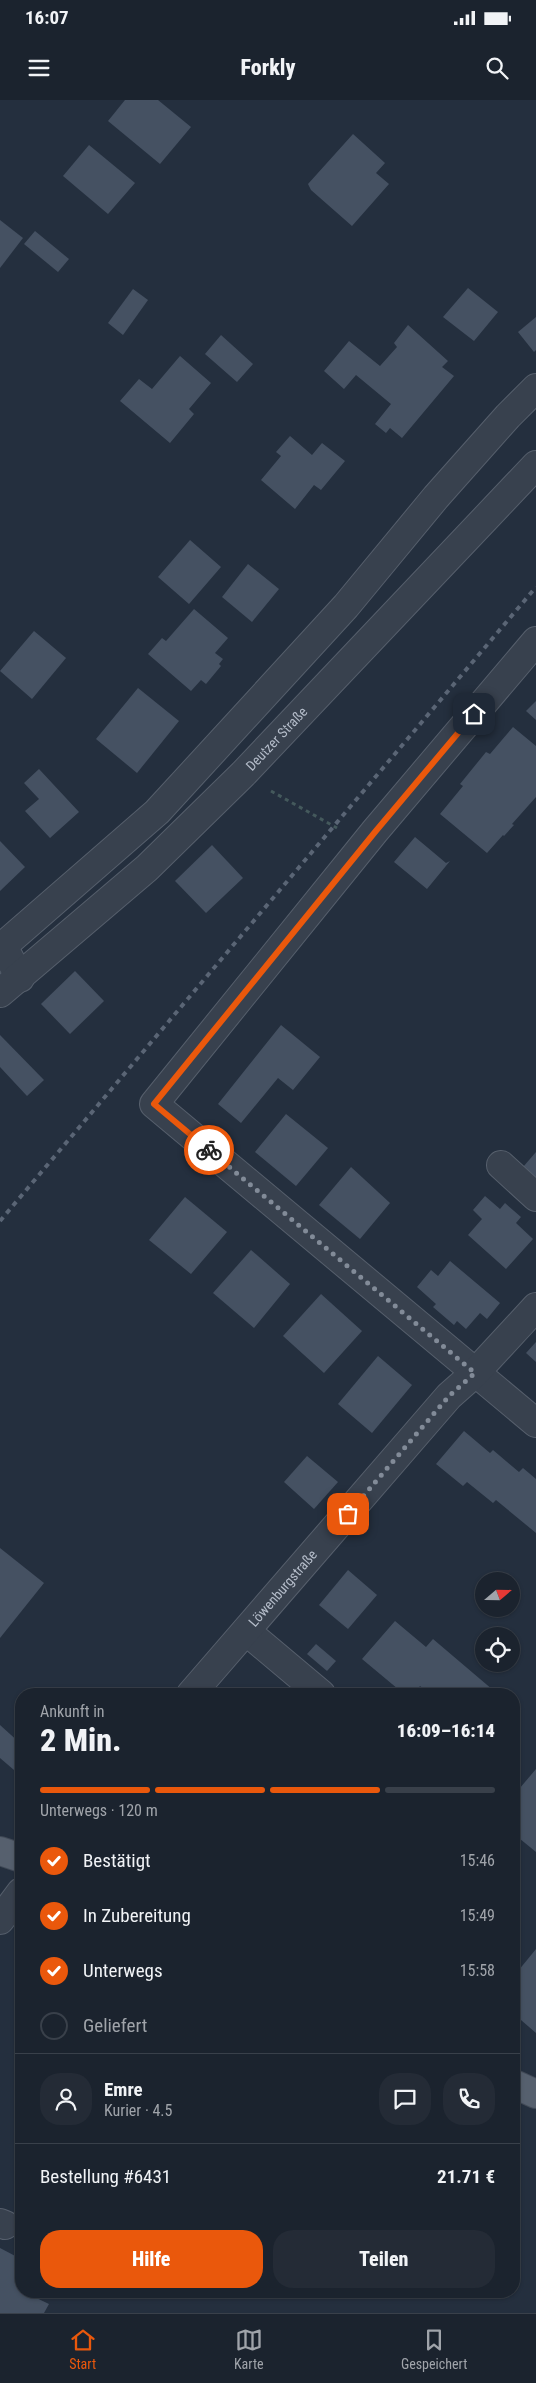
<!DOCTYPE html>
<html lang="de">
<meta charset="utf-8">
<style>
body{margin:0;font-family:"Roboto Condensed",sans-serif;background:#242b36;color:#f1f3f6;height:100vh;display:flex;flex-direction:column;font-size:19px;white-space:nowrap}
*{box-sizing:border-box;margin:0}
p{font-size:16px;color:#a0a4aa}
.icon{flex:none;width:28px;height:28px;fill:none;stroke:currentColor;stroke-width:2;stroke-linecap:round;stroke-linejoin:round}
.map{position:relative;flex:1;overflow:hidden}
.sheet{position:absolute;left:15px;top:1588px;width:505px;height:610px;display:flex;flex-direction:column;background:#1b232e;border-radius:20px;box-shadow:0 1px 4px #0004,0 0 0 1px #39404a}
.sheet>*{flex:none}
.needle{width:32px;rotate:70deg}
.buttons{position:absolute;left:475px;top:1472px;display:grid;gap:10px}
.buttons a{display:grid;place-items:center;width:45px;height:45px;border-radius:50%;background:#1b232e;box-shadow:0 1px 4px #0004,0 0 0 1px #39404a;font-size:25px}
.pin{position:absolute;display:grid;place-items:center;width:42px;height:42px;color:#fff;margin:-21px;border-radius:10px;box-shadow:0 2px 8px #0006}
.courier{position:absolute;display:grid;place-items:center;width:50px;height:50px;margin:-25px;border:4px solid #ea580c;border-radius:50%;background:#fff;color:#222;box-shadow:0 1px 6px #0007}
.headline em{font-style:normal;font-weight:800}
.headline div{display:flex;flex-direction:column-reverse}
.headline{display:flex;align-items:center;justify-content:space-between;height:85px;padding:0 25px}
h1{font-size:32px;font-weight:800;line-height:38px}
.bar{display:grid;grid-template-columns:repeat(4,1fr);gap:8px 5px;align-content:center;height:60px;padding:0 25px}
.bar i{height:6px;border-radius:4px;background:#39404a}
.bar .selected{background:#ea580c}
.bar p{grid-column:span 4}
.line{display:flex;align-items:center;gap:12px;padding:0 25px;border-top:1px solid #39404a}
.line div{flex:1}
.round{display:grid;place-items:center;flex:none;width:52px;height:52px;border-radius:20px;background:#242b36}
ol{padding:0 25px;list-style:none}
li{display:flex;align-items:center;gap:15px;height:55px}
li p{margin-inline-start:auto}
li .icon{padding:5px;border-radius:50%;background:#ea580c;color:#fff;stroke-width:4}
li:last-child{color:#a0a4aa}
li i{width:28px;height:28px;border:2px solid #39404a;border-radius:50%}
.primary-button{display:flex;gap:10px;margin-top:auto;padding:10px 25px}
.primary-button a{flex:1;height:58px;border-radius:20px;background:#ea580c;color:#fff;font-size:20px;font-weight:800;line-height:58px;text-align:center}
.primary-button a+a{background:#242b36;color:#f1f3f6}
.status{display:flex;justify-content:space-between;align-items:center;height:35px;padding:0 25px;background:#1b232e;direction:ltr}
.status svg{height:14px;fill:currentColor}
header{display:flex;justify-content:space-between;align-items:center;height:65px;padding:0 25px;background:#1b232e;font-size:22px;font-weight:800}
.tab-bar{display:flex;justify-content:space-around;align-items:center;height:70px;border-top:1px solid #39404a;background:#1b232e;font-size:14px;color:#a0a4aa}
.tab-bar a{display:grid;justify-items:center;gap:2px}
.tab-bar .selected{color:#ea580c}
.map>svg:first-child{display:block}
</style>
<div class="status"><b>16:07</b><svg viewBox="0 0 49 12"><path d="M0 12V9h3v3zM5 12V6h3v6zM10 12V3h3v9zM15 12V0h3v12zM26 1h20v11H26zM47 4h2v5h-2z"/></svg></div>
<header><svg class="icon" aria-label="menu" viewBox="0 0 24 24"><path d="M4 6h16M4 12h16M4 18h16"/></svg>Forkly<svg class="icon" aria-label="search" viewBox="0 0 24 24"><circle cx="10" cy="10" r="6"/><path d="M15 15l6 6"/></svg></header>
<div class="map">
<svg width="536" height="2213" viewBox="0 0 536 2213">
<rect width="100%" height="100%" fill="#242f3e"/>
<!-- building -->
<g fill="#455162">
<path d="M125,0H158L191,27L160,64L108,21Z"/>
<path d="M353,34L385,63L376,73L389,84L352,126L311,90L308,84Z"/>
<path d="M89,45L135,83L108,114L63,76Z"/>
<path d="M0,120L23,138L0,168Z"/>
<path d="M35,131L69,159L58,172L24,144Z"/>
<path d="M468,188L498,212L474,241L443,217Z"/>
<path d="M133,189L148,200L123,235L108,223Z"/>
<path d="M536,217V250L534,252L518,232Z"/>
<path d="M408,225L448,261L442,267L454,276L402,338L390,328L386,333L375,324L391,304L356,275L344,289L324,271L349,241L380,266L397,247L394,243Z"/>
<path d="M221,235L253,264L237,282L205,254Z"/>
<path d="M180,256L211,283L189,309L194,314L170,343L120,301L139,279L152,289Z"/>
<path d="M290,336L312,355L322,343L345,361L321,390L314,385L295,409L261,380L281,356L276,352Z"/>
<path d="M190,440L221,467L189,504L158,477Z"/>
<path d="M248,464L279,489L252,522L222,497Z"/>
<path d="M194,509L228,538L215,553L223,559L219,564L221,566L206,584L201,580L191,591L148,554L162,538L166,541Z"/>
<path d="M34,531L66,558L32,599L0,571Z"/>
<path d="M138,588L179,621L137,673L96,639Z"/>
<path d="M536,601V620L526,611Z"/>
<path d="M513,627L536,646V697L512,724L514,725L504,736L503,735L487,753L440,714L463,686L460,684L486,652L490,654Z"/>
<path d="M39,669L79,712L50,738L25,711L39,699L24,683Z"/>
<path d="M415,737L446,763L450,761L427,789L394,762Z"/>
<path d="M0,741L25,767L0,791Z"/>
<path d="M212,745L243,778L206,813L175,781Z"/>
<path d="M75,871L104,901L70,934L41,904Z"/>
<path d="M281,925L320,957L293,990L278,978L241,1023L218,1004Z"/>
<path d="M0,935L44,980L27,996L0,967Z"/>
<path d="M286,1014L328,1048L296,1086L255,1052Z"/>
<path d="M536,1052V1078L523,1067Z"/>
<path d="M351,1067L390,1103L360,1139L319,1105Z"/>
<path d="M485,1096L500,1109L505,1103L521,1117L516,1123L533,1139L506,1169L468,1135L482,1119L473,1110Z"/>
<path d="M185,1097L227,1132L191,1174L149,1140Z"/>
<path d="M251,1150L290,1184L254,1228L213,1193Z"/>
<path d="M450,1161L500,1203L487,1219L480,1213L466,1229L457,1221L454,1225L433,1207L436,1204L417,1187L431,1170L438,1176Z"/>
<path d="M321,1194L362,1231L324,1273L283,1236Z"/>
<path d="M536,1242V1262L526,1253Z"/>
<path d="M378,1256L412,1285L372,1333L338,1304Z"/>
<path d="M464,1331L490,1353L493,1350L519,1372L523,1368L536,1379V1433L496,1400L493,1403L467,1382L463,1386L436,1364Z"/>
<path d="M307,1356L338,1382L314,1409L284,1382Z"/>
<path d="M0,1448L44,1483L0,1538Z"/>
<path d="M348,1470L377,1495L348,1529L319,1505Z"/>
<path d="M395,1521L426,1547L433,1539L493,1590L490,1594H429L420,1586L414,1594H404L362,1559Z"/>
<path d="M316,1544L336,1561L327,1571L307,1554Z"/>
<path d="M0,1625L21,1644V1676L0,1658Z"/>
<path d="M536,1669V1752L514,1734V1695Z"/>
<path d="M536,1849V1933L514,1914V1876Z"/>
<path d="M0,2148L21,2159V2191H27L26,2193L49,2204L44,2213H0Z"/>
</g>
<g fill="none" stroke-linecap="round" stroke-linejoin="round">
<defs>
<g id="minor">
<path d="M536,541L375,731L154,1004L536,1323"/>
<path d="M20,878L3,846L157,712L346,506L436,397L508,316L536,288"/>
<path id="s1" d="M0,893L147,768L243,674L536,365"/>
<path d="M501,1065L536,1097"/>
<path d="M246,1531L321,1594"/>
<path id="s2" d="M191,1594L449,1296L475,1273L536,1207"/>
<path d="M0,1820L21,1792"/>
<path d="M0,2123L5,2125"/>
</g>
<g id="major">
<path d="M0,1751L21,1758"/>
<path d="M514,1984L536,1994"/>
</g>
</defs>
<!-- minor casing -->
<use href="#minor" stroke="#565f6c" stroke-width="30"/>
<!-- major casing -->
<use href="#major" stroke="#414a57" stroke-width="30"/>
<!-- path -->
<path stroke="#44595c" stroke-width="3" stroke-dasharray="4 4" stroke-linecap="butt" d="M271,691L337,728"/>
<!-- minor -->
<use href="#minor" stroke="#38414e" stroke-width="28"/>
<!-- major -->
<use href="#major" stroke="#56606e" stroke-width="28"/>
<!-- rail -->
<path stroke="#5a6575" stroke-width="4" stroke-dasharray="5 5" stroke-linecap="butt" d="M0,1121L536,487"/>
</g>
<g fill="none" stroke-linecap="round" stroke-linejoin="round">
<!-- done -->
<path stroke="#828b98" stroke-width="5" stroke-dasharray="0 9" d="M209,1050L475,1273L449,1296L348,1414"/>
<!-- route -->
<path stroke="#ea580c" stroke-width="6" d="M209,1050L154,1004L375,732L474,614"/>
</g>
<g text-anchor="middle" stroke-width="4" stroke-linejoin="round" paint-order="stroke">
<!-- street labels -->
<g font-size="14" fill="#b4bcc9" stroke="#1d2633">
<text dy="5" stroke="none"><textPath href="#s1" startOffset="376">Deutzer Straße</textPath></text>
<text dy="5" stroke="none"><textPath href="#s2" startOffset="140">Löwenburgstraße</textPath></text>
</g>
</g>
</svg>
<div class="buttons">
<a><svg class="needle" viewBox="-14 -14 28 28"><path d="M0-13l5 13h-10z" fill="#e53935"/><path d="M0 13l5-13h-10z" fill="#a0a4aa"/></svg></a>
<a><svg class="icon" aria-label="locate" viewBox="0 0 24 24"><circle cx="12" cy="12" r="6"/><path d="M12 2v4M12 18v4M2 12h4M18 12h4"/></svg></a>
</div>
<div class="pin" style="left:348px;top:1414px;background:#ea580c"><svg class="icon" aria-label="bag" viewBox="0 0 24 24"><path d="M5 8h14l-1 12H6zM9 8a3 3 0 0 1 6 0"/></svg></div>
<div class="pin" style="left:474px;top:614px;background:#1f2937"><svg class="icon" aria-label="home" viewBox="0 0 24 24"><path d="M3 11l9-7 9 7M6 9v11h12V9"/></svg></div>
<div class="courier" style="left:209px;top:1050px"><svg class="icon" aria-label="bike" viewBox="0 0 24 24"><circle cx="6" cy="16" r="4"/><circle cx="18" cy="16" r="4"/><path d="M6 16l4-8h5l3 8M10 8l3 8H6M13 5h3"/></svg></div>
<section class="sheet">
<div class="headline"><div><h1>2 Min.</h1><p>Ankunft in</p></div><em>16:09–16:14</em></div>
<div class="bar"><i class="selected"></i><i class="selected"></i><i class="selected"></i><i></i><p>Unterwegs · 120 m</p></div>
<ol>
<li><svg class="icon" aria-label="check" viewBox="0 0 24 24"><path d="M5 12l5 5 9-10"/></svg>Bestätigt<p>15:46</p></li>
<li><svg class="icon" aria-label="check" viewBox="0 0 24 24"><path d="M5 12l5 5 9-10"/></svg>In Zubereitung<p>15:49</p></li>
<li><svg class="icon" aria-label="check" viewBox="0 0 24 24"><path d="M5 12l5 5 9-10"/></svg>Unterwegs<p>15:58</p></li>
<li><i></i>Geliefert</li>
</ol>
<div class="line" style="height:90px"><a class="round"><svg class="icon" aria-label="person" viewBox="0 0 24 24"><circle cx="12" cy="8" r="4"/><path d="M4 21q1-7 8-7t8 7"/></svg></a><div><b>Emre</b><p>Kurier · 4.5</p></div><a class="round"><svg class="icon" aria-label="chat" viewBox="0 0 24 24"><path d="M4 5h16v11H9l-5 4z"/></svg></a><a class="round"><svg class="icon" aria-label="phone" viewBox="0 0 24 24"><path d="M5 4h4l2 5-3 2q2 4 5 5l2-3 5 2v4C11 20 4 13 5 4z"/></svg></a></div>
<div class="line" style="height:65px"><div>Bestellung #6431</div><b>21.71 €</b></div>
<div class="primary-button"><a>Hilfe</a><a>Teilen</a></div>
</section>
</div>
<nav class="tab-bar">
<a class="selected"><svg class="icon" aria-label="home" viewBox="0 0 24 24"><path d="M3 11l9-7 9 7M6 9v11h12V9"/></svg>Start</a>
<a><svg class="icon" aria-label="map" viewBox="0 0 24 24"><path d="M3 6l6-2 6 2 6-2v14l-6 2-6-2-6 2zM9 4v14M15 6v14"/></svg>Karte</a>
<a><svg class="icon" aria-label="saved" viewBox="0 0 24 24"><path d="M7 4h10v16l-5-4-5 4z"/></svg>Gespeichert</a>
</nav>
